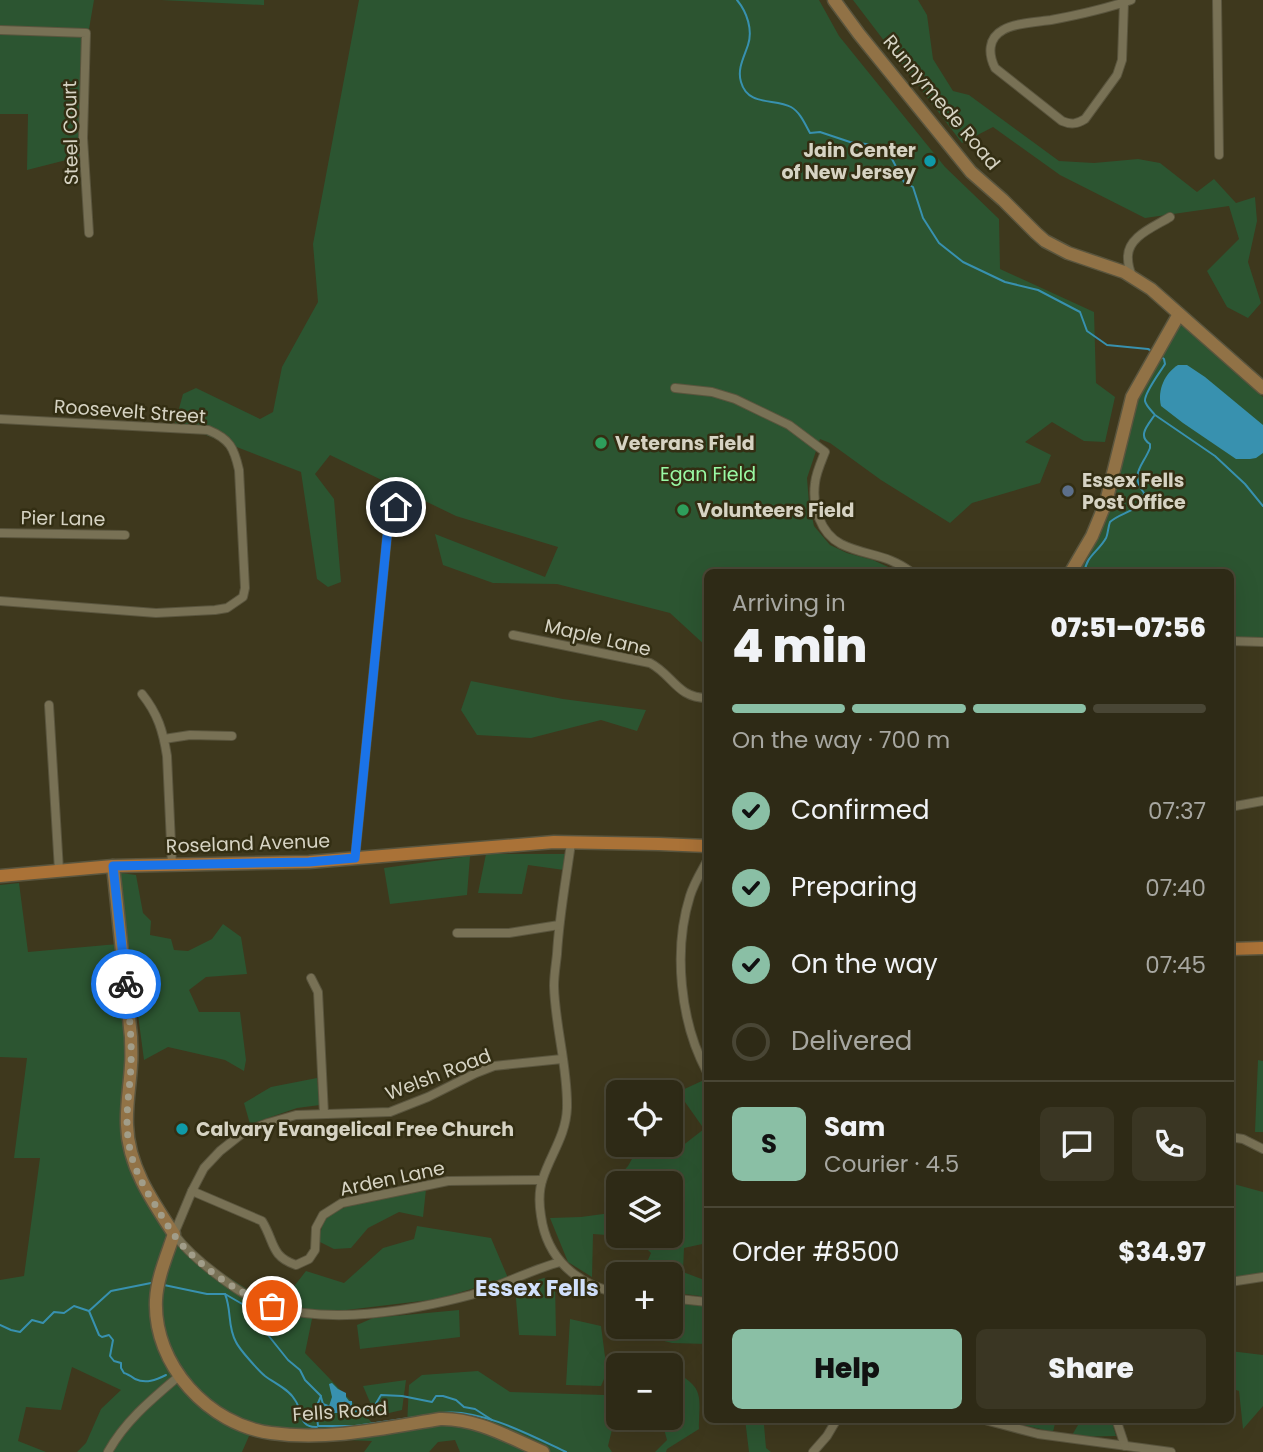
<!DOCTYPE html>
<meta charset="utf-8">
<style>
body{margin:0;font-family:Poppins,sans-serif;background:#3a3623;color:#f1f3f6;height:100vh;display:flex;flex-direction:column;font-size:26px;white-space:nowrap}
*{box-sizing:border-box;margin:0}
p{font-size:23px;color:#a7a7a1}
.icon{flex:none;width:38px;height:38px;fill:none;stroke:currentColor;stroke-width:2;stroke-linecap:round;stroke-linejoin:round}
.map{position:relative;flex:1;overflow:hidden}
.sheet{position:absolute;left:704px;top:569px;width:530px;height:854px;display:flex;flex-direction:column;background:#2e2a16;border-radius:10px;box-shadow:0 7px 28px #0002,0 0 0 2px #494635}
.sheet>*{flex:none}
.buttons{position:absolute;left:606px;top:1080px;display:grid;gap:14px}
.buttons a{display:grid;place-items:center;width:77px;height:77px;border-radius:10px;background:#2e2a16;box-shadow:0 7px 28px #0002,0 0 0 2px #494635;font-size:35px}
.pin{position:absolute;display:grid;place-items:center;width:60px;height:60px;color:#fff;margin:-30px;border:4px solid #fff;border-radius:50%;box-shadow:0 2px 7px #0007}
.courier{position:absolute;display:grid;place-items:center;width:70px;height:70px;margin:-35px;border:5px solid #1a73e8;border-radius:50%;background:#fff;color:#222;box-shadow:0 2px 9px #0007}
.summary em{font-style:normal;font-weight:800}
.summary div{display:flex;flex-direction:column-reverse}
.summary{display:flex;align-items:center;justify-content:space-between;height:119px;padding:0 28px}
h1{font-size:46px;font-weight:800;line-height:52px}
.bar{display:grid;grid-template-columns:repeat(4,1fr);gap:10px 7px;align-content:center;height:84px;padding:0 28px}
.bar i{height:9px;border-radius:5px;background:#494635}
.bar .on{background:#8abfa5}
.bar p{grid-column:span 4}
.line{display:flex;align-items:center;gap:18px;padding:0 28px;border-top:2px solid #494635}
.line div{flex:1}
.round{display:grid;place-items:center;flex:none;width:74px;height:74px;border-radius:10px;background:#3a3623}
ol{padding:0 28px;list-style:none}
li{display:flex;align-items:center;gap:21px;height:77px}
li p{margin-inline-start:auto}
li .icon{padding:7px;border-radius:50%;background:#8abfa5;color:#111;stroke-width:4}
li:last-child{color:#a7a7a1}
li i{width:38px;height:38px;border:4px solid #494635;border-radius:50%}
.action{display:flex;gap:14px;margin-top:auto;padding:14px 28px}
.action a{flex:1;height:80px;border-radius:10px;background:#8abfa5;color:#111;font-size:28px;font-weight:800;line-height:80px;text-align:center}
.action a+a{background:#3a3623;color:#f1f3f6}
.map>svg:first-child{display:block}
</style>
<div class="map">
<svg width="1263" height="1452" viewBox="0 0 1263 1452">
<rect width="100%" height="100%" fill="#3e381d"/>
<!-- green -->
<g fill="#2c5531">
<path d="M0,0H94L88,35L86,155L27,170L28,114H0Z"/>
<path d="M161,0H264V5H263Z"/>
<path d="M359,0H819L839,36L945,167L999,219L1000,269L1094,312L1096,383L1115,397L1105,442L1084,441L1052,422L1025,442L1051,455L1040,483L972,503L950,523L881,480L830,443L820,439L807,478L809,503L814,526L830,545L847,553L873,560L899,572H707V647L670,613L557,584L493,583L443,565L435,534L545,577L558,547L456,516L330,455L315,474L334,499L341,582L328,587L317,579L301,472L175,423L183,394L196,388L260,419L273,412L282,367L318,302L313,244Z"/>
<path d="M853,0H918L927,15L933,59L953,91L969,95L1059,161L1094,163L1138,159L1160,163L1197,192L1214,179L1236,203L1255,197L1257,221L1248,262L1261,303L1248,318L1227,307L1207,271L1239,239L1229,206L1145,218L1060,175L993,127L962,143Z"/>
<path d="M1179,321L1263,397V639L1230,636V572H1079L1100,536L1115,499L1134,405Z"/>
<path d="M471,681L563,699L646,710L637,731L601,720L531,738L477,735L461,710Z"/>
<path d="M486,854H567L564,870L528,865L522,894L478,893Z"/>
<path d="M470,856L467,895L390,904L384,868Z"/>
<path d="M121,873L136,875L143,913L151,921L150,935L171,939L174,950L188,951L212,939L223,924L241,937L247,974L206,977L189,990L199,1012H240L246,1060L244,1071L225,1060L168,1047L144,1060L121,886Z"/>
<path d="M19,883L28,952L118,944L129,1038L126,1154L189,1252L277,1308L306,1271L344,1283L383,1248L414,1239L417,1226L491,1238L508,1278L438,1299L313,1314L305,1353L379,1430L407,1425L409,1385L422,1375L478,1371L510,1392L604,1395L617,1409L608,1446L612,1452H460L455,1440L438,1442L429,1452H364L372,1441L249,1436L242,1452H77L86,1443L101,1409L121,1390L72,1367L61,1410L26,1407L18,1441L46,1452H0V1280L24,1276L40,1158H14L27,1058L0,1057V885Z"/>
<path d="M1258,1060L1263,1061V1132H1255Z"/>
<path d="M317,1078L320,1105L297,1108L250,1124L244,1103L271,1087Z"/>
<path d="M704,1080L707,1083V1243L684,1248L683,1272L707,1281V1297L670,1292V1274H642L651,1253L635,1237L593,1234L592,1277L568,1262L550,1218L581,1217L618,1212V1236H670V1183H625L617,1179L628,1166L640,1145L670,1144L677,1150L704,1129L678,1092Z"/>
<path d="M1230,1183L1263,1192V1275L1230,1278Z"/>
<path d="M426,1189L423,1217L399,1212L368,1228L351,1248L334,1249L318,1241L325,1216L360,1201Z"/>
<path d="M544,1278L555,1282L556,1336L519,1335L515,1287Z"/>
<path d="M670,1301L682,1302L707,1307V1344L672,1343L617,1329L618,1326H670Z"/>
<path d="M459,1310L460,1337L360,1349L357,1325L373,1318Z"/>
<path d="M570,1319L601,1326L607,1372L601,1386L566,1385Z"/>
<path d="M1230,1351L1263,1355V1406L1243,1429L1239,1391L1230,1388Z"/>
<path d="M670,1368C704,1389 700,1391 699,1429L667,1449L666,1452H655L667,1440L661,1418H670Z"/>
<path d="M406,1380L402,1410L376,1416L363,1386Z"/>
<path d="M745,1419H770L764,1425L766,1448L771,1452H749Z"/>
<path d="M998,1419H1056L1053,1432Z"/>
<path d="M1105,1419H1111L1116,1436L1071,1437L1078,1425Z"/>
</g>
<!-- water -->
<g fill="#3891af">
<path d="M1178,365H1187L1205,377L1263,425V453L1256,458L1250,459H1236L1183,423L1161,406C1157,390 1165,373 1178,365Z"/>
<path d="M332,1383L338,1389L346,1393V1397L349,1401H352V1406L355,1409L352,1413H329L327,1412L332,1397L329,1384Z"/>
</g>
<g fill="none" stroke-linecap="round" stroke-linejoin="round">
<!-- stream -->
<g stroke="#3891af" stroke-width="2">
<path d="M737,0C747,12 753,30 748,45C744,57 737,69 741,82C748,107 775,98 791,107C800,112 805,124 810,133L820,132L850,142L866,144L881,149L892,159L904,182L913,187L923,218L939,243L963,262L1005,282L1038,290L1080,312L1087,331L1107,345L1148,349L1152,351"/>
<path d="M1160,356L1164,359L1165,364C1161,371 1144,393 1145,401C1146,406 1152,411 1155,415L1215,456L1245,484L1263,506"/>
<path d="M1085,572C1085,557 1099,551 1106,538C1108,534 1108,527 1110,522C1122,511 1142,512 1144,493C1129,474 1143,466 1150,448V444C1137,436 1148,425 1154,416"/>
<path d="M164,1285L207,1294H225L244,1305L288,1360L300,1370L305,1380L321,1396L316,1408L318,1426H355L430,1415"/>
<path d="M225,1294C232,1311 227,1326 236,1342C239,1349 259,1371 265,1376C274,1383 289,1389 295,1400C303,1411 298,1428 317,1427"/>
<path d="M89,1311L99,1335L102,1337L109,1335L113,1340L110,1356L114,1361L121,1363V1368L124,1373C128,1374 132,1377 135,1379C146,1384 156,1380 166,1375"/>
<path d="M0,1325L11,1330L20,1332L32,1320L43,1323L54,1312L64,1313L74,1306L89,1311L111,1291L151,1283"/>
<path d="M321,1397L323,1404L328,1406"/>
<path d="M354,1411L372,1410L381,1395L402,1396L432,1402L436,1396H443L456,1400L464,1407L475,1409L492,1420"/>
<path d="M442,1413C480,1408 532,1436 566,1452"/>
</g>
<defs>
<g id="street">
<path d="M1217,0L1219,155"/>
<path d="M1124,2L1122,60L1117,75L1085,119C1077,124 1071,125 1062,121L995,68C988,54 988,38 1003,30C1014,23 1037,22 1051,20C1078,15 1105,9 1131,0"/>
<path d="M0,30L86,33L83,138L89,233"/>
<path d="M1132,276C1130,271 1128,265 1128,259C1126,237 1154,227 1170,217"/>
<path d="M675,388L712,392L735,399L789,425L825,452C821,462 816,473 815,483C812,506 820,533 841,544C865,556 888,554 911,572"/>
<path d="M0,419L208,430C230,439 234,448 239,470L245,588L243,597L227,608L215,610L156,613L0,601"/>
<path d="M0,533L125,535"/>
<path d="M513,635L650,663C673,675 677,698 707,698"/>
<path d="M1230,641L1263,642"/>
<path d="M142,694C158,714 163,731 167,756L172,865"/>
<path d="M49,705L59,870"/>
<path d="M164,739L190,735L232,736"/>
<path d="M1230,807L1263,801"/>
<path d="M571,843C566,880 559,917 557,954C556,964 554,975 554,986C555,1027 568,1067 567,1108C566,1135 551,1154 543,1178C539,1189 539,1204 541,1216C547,1259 577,1285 618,1293"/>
<path d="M355,858L389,517L395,507"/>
<path d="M707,861C701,872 694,883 690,896C673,950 680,1022 707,1072"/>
<path d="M457,933H509L559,925"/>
<path d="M311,978L318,992L324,1114"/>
<path d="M1230,1137L1243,1139L1263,1149"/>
<path d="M192,1191L262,1221C275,1242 270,1256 296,1265L309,1259L315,1250L316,1228L323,1215L342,1203L448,1181L542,1180"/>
<path d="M560,1262C530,1270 501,1286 471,1295C410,1311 333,1325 271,1306C251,1300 233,1287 216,1274C200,1262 186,1250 174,1234L192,1191L204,1168L220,1151L244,1132L268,1123L296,1115L390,1112L428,1097L476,1073L494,1066L562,1059"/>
<path d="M1230,1282L1263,1277"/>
<path d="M670,1298L707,1302"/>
<path d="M981,1419L1038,1434L1171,1452"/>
<path d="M1116,1419L1125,1446"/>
<path d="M108,1452C125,1421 152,1399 179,1376"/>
<path d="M813,1452L827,1436L837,1419"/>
</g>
<g id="secondary">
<path d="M834,0L859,34L971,172L1003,200L1036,233L1045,241L1068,253L1124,272L1151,289L1263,388"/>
<path d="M1071,572L1092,536L1106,502L1132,397L1179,314"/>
<path d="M113,866L131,1037C131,1046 132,1056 131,1065C130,1085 126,1105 127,1125C128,1166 152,1201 174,1234C167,1255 157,1278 156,1300C153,1365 209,1425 271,1433C328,1441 385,1428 440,1419C477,1418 510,1438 543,1452"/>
</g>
<g id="primary">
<path d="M0,876L113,866L309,862L554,842L659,844L707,846"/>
<path d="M1230,949L1263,948"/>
</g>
</defs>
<!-- street casing -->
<use href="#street" stroke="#5a553e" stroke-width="10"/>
<!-- secondary casing -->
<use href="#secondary" stroke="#5a553e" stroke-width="15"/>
<!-- primary casing -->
<use href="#primary" stroke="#5a553e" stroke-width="15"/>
<!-- street -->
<use href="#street" stroke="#787155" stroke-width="8"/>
<!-- secondary -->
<use href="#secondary" stroke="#917246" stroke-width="12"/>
<!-- primary -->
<use href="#primary" stroke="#aa7237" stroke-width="12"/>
</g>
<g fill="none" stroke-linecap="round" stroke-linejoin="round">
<!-- done -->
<path stroke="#a19d89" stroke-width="7" stroke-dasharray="0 12.6" d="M126,984C129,1011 132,1038 131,1064C130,1091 124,1117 129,1144C132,1165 143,1186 154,1203C163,1218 172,1234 184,1247C208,1272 240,1294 272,1306"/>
<!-- route -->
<path stroke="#1a73e8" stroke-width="9" d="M126,984L113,866L309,862L355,858L389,517L396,507"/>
</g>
<!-- markers -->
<g fill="#0f9aa8" stroke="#332e13" stroke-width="2.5">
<circle cx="930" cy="161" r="7"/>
<circle cx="182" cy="1129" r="7"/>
</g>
<g fill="#2e9e5b" stroke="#332e13" stroke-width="2.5">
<circle cx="601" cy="443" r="7"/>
<circle cx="683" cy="510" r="7"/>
</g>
<circle fill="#5c6f8a" stroke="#332e13" stroke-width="2.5" cx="1068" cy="491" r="7"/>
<g text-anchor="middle" stroke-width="5" stroke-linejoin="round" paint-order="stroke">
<!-- street labels -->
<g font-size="19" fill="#d6d3c3" stroke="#332e13">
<text transform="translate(942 102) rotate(50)" y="7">Runnymede Road</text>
<text transform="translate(70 133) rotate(-91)" y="7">Steel Court</text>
<text transform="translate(130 411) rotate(4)" y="7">Roosevelt Street</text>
<text transform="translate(63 518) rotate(1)" y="7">Pier Lane</text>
<text transform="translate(598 637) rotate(13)" y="7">Maple Lane</text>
<text transform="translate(248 843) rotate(-2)" y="7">Roseland Avenue</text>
<text transform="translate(438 1074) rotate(-21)" y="7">Welsh Road</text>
<text transform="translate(392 1178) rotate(-12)" y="7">Arden Lane</text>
<text transform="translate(340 1411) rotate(-4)" y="7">Fells Road</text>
</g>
<!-- poi labels -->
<g font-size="19" font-weight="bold" fill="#d6d3c3" stroke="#332e13" text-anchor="start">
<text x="916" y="157" text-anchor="end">Jain Center<tspan x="916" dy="22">of New Jersey</tspan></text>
<text x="615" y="450">Veterans Field</text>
<text x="1082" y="487">Essex Fells<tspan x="1082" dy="22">Post Office</tspan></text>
<text x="697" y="517">Volunteers Field</text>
<text x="196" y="1136">Calvary Evangelical Free Church</text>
</g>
<!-- park labels -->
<g font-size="19" fill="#99f9a4" stroke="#332e13">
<text x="708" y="481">Egan Field</text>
</g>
<!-- quarter labels -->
<g font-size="23" font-weight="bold" fill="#d1e0fb" stroke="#332e13">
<text x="537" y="1296">Essex Fells</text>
</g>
</g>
</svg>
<div class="buttons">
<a><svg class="icon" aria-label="locate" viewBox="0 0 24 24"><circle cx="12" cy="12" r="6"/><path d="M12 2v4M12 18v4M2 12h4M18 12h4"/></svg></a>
<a><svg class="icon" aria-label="layers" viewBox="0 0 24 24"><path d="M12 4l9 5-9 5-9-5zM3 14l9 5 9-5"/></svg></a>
<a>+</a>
<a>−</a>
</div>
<div class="pin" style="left:272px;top:1306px;background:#ea580c"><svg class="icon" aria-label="bag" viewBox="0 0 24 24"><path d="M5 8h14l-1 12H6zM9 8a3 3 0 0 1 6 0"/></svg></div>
<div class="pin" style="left:396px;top:507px;background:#1f2937"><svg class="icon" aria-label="home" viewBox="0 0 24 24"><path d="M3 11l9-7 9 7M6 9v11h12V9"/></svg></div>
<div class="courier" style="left:126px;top:984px"><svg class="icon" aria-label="bike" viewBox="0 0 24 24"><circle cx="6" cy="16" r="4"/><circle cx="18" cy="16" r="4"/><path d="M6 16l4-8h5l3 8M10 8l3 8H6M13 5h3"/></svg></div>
<section class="sheet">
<div class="summary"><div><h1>4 min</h1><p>Arriving in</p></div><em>07:51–07:56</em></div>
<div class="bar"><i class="on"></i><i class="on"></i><i class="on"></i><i></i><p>On the way · 700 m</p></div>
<ol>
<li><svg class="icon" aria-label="check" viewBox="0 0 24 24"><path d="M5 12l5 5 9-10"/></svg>Confirmed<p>07:37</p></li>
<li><svg class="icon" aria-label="check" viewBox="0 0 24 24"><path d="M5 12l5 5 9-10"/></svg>Preparing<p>07:40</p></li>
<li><svg class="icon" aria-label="check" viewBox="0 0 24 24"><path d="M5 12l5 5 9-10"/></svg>On the way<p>07:45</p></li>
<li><i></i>Delivered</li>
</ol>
<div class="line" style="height:126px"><b class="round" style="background:#8abfa5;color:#111">S</b><div><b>Sam</b><p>Courier · 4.5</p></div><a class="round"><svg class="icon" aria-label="chat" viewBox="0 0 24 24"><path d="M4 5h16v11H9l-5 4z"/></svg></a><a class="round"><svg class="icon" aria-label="phone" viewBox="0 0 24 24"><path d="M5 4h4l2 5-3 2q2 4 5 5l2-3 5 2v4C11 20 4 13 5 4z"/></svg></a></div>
<div class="line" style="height:91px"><div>Order #8500</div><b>$34.97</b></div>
<div class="action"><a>Help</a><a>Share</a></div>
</section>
</div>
